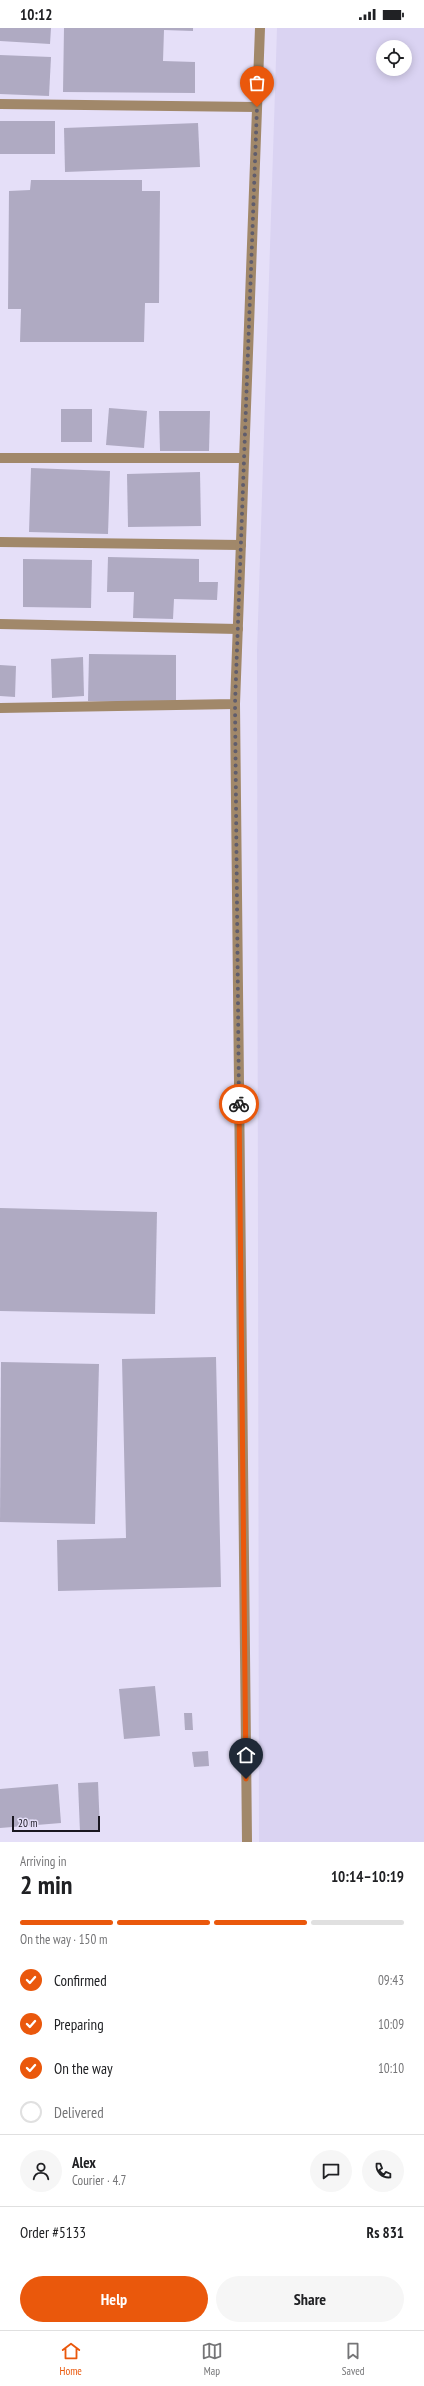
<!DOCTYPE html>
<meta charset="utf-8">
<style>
body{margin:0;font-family:"PT Sans Narrow",sans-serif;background:#f6f6f6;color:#202124;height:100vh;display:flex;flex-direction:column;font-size:15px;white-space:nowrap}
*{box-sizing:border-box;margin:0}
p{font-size:13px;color:#757577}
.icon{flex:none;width:22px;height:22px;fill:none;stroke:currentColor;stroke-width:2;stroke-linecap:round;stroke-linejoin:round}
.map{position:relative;height:1814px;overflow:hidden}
.panel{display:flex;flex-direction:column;background:#fff;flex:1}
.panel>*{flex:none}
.fabs{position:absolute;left:376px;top:12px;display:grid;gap:8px}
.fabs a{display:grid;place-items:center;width:36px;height:36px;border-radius:50%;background:#fff;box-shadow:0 2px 10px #0003;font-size:20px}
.scale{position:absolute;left:12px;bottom:10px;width:88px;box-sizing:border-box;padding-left:4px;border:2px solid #191720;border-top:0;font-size:11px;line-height:14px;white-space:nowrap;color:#191720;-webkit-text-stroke:3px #e5dff8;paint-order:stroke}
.pin{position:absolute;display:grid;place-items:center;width:34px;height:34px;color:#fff;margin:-41px -17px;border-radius:50% 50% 50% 0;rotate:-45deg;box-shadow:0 0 4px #0007}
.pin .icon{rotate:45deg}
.courier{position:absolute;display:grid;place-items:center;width:40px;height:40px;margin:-20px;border:3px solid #ea580c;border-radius:50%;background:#fff;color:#222;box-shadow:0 1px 5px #0007}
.summary em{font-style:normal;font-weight:800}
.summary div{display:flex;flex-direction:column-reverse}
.summary{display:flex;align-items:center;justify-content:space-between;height:68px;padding:0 20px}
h1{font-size:26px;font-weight:800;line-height:30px}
.bar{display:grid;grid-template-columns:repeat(4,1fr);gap:6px 4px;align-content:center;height:48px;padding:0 20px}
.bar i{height:5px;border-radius:3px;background:#e0e0e0}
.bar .on{background:#ea580c}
.bar p{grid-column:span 4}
.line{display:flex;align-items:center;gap:10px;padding:0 20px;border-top:1px solid #e0e0e0}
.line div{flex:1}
.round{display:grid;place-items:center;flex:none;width:42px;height:42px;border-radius:21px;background:#f6f6f6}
ol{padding:0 20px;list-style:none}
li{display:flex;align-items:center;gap:12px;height:44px}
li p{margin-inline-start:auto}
li .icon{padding:4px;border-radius:50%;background:#ea580c;color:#fff;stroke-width:4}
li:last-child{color:#757577}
li i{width:22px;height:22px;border:2px solid #e0e0e0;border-radius:50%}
.cta{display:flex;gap:8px;margin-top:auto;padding:8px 20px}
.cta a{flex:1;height:46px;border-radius:24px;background:#ea580c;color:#fff;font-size:16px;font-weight:800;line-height:46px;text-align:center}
.cta a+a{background:#f6f6f6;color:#202124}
.status{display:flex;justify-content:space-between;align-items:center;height:28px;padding:0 20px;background:#fff;direction:ltr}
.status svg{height:11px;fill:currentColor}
.tab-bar{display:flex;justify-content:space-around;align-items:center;height:56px;border-top:1px solid #e0e0e0;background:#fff;font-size:11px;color:#757577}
.tab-bar a{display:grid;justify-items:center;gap:2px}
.tab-bar .on{color:#ea580c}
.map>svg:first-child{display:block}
</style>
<div class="status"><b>10:12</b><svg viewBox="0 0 49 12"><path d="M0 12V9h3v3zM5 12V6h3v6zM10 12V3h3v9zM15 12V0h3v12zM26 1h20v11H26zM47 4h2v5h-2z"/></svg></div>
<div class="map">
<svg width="424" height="1814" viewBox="0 0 424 1814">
<rect width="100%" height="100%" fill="#e5dff8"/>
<!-- built -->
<path fill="#dad3f2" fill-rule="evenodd" d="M277,0H424V1814H259L257,624ZM383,19H405V41H383Z"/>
<!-- building -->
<g fill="#afaac2">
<path d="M0,0H51L50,16L0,13Z"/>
<path d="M64,0H193V3L164,2L163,33L195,34V65L63,64Z"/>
<path d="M0,27L51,29L49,68L0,66Z"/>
<rect x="0" y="93" width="55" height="33"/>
<path d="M198,95L200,139L65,144L64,100Z"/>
<path d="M31,152H142V163H160L159,275H145L144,314H20L21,281H8L9,163L30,162Z"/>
<path d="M109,380L147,383L144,420L106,417Z"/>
<rect x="61" y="381" width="31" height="33"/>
<path d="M159,383H210L209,423H160Z"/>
<path d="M31,440L110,443L108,506L29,504Z"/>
<path d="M200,444L201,498L128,499L127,446Z"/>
<path d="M108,529L199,531V554H218L217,572L174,571L173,591L133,590L134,564H107Z"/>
<path d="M23,531L92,532L91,580L23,579Z"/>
<path d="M89,626L176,627V675L88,673Z"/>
<path d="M83,629L84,668L52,670L51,631Z"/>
<path d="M0,637L16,638L15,669L0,668Z"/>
<path d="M0,1180L157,1184L155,1286L0,1283Z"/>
<path d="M216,1329L221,1559L58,1563L57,1512L126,1510L122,1331Z"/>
<path d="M1,1334L99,1336L95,1496L0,1494Z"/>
<path d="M155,1658L160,1708L124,1711L119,1661Z"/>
<path d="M184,1685H192L193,1702H185Z"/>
<path d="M208,1723L209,1738L194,1739L192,1724Z"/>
<path d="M98,1754L100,1803L80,1804L78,1755Z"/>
<path d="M58,1756L61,1795L0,1800V1761Z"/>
</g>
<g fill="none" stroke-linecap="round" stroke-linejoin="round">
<!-- street -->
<g stroke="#a1886a" stroke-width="10">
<path d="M0,76L257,79"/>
<path d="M0,430H244"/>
<path d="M0,514L241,517"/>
<path d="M0,596L238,601"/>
<path d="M235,676L247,1814"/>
<path d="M0,680L235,676L260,0"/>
</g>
</g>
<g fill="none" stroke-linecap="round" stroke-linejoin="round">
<!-- done -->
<path stroke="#605d6c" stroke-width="4" stroke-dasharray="0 7.2" d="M239,1076L235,676L257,79"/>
<!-- route -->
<path stroke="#ea580c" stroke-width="5" d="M239,1076L246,1751"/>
</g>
</svg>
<div class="fabs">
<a><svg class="icon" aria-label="locate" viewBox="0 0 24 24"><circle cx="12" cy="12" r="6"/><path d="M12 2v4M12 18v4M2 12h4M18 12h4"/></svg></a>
</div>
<div class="scale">20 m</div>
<div class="pin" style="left:257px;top:79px;background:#ea580c"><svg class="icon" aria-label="bag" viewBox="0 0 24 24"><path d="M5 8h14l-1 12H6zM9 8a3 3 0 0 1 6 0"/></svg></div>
<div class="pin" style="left:246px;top:1751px;background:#1f2937"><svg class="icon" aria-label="home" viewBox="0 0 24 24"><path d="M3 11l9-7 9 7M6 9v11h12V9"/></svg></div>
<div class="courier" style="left:239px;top:1076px"><svg class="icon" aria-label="bike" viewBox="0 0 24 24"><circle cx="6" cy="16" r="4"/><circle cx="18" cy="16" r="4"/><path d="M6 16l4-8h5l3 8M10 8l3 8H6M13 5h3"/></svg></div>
</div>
<section class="panel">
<div class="summary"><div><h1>2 min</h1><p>Arriving in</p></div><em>10:14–10:19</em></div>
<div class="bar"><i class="on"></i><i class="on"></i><i class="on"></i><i></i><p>On the way · 150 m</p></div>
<ol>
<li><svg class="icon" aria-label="check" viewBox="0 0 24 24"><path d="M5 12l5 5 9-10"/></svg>Confirmed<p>09:43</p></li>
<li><svg class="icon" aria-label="check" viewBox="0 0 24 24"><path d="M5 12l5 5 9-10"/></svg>Preparing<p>10:09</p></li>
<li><svg class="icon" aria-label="check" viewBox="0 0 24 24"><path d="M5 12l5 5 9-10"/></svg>On the way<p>10:10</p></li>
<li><i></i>Delivered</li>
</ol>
<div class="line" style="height:72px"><a class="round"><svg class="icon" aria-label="person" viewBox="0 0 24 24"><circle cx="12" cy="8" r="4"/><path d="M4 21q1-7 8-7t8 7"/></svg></a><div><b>Alex</b><p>Courier · 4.7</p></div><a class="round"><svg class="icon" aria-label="chat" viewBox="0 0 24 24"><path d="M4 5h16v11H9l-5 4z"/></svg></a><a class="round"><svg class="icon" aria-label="phone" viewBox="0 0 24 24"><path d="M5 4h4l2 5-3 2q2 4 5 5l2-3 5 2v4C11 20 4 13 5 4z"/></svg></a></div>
<div class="line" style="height:52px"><div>Order #5133</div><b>Rs 831</b></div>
<div class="cta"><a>Help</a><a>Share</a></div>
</section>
<nav class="tab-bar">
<a class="on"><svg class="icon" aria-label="home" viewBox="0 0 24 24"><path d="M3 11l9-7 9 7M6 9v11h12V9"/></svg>Home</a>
<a><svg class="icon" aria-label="map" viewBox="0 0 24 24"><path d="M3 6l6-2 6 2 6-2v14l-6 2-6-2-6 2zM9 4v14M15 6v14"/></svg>Map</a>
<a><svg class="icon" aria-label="saved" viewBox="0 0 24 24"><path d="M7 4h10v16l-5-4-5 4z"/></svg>Saved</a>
</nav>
